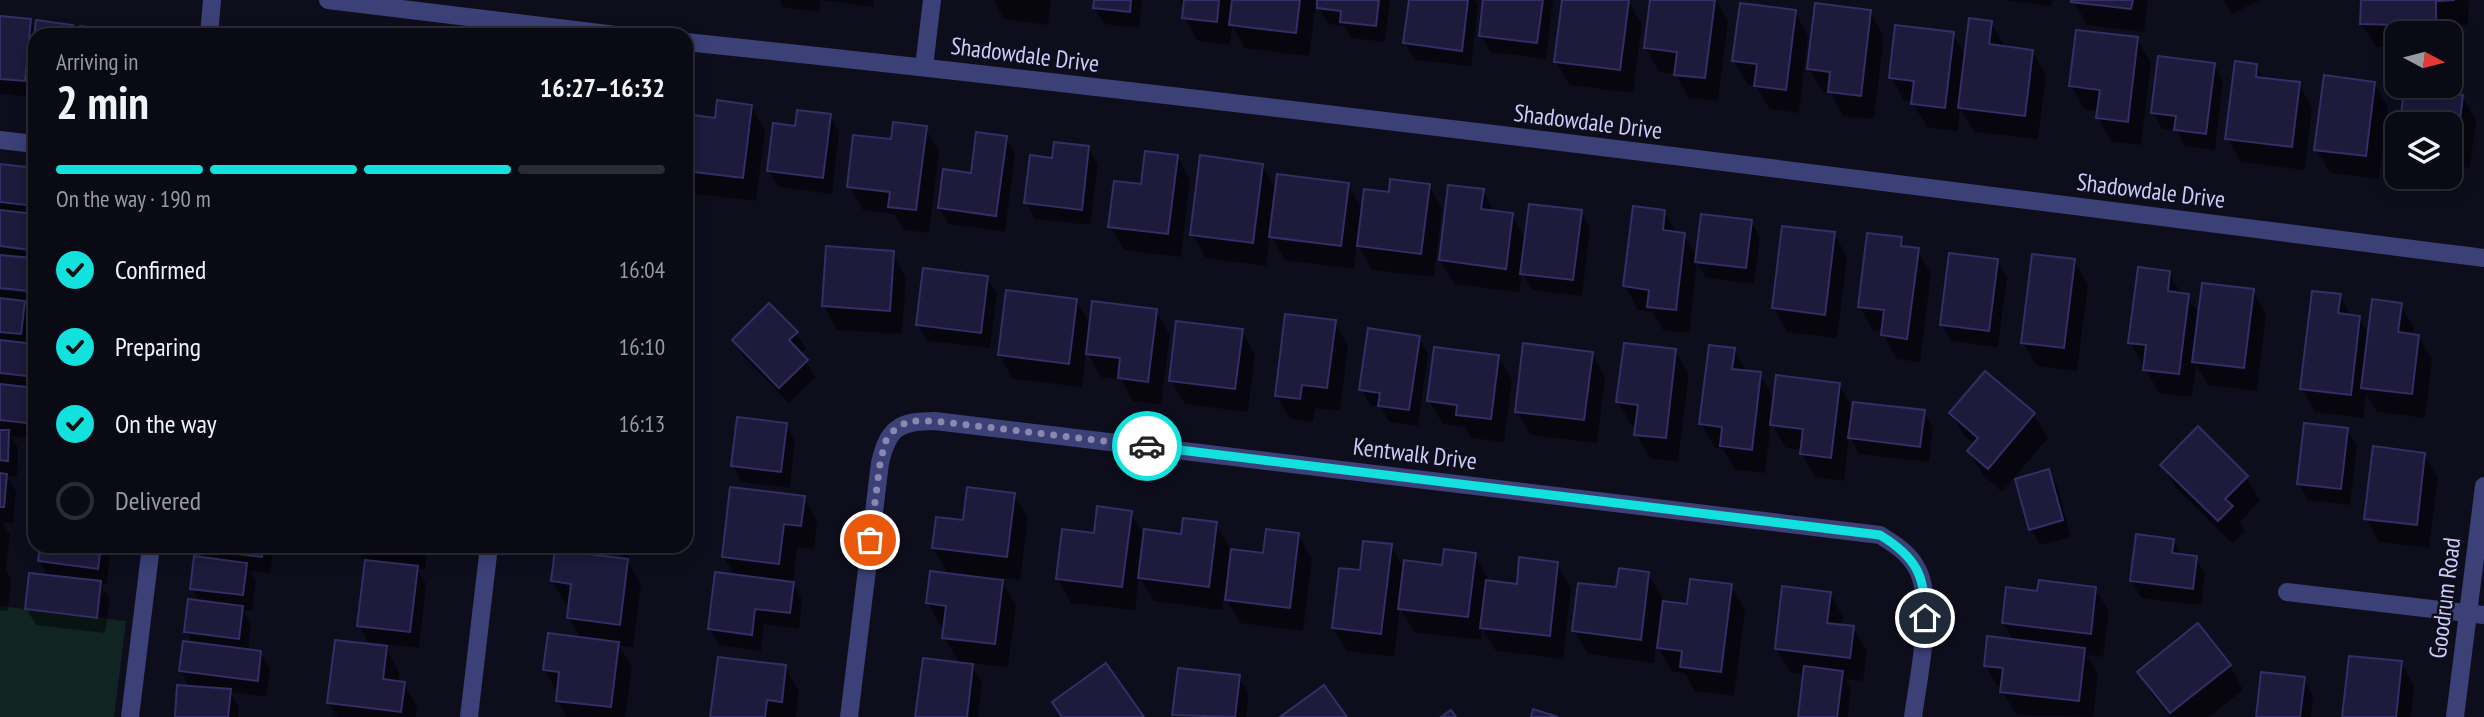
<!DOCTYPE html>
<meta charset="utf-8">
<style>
body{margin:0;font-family:"PT Sans Narrow",sans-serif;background:#181822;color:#f1f3f6;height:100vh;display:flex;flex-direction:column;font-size:26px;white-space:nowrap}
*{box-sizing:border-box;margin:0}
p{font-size:23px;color:#999aa0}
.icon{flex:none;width:38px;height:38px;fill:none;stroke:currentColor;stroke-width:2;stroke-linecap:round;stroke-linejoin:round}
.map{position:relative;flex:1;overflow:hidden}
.details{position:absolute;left:28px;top:28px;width:665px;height:525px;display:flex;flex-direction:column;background:#0a0a15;border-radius:21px;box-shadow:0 4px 18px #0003,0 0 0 2px #2a2b34}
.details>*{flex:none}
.needle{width:46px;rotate:97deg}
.tools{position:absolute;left:2385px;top:21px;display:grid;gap:14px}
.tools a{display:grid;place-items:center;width:77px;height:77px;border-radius:14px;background:#0a0a15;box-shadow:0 4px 18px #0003,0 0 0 2px #2a2b34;font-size:35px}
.pin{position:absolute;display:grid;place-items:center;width:60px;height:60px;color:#fff;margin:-30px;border:4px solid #fff;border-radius:50%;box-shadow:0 2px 7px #0007}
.courier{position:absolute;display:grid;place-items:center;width:70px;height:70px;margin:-35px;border:5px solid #12e1dd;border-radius:50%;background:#fff;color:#222;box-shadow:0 2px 9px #0007}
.overview em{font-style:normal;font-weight:700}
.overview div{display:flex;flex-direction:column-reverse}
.overview{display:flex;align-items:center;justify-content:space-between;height:119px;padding:0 28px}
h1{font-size:46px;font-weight:700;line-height:52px}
.bar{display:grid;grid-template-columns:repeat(4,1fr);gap:10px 7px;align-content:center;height:84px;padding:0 28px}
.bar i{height:9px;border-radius:5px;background:#2a2b34}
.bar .active{background:#12e1dd}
.bar p{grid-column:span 4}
ol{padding:0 28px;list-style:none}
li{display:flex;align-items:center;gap:21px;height:77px}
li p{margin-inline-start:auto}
li .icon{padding:7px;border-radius:50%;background:#12e1dd;color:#111;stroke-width:4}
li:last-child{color:#999aa0}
li i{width:38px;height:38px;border:4px solid #2a2b34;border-radius:50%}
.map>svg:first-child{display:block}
</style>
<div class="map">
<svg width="2484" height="717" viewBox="0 0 2484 717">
<rect width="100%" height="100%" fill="#0e0d1c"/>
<!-- green -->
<path fill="#102522" d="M0,606L126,621L114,717H0Z"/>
<!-- shadow -->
<g fill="#0007" fill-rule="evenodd">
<path d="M779,0H874V7L821,0L819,12L783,7Z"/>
<path d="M993,0H1051L1048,25L1004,19Z"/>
<path d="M1095,0H1142L1139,28L1104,24L1095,8Z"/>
<path d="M1179,0H1390L1385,42L1351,38L1344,26L1328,24L1316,3L1309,56L1245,48L1232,26L1230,45L1198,41L1184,17L1185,6H1182Z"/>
<path d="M1410,0H1475L1478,5L1471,66L1415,60L1405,43Z"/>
<path d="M1485,0H1553L1546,59L1490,52L1481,35Z"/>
<path d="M1564,0L1628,1L1642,24L1633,93L1570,85L1556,62Z"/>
<path d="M1651,0H1716L1728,21L1718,101L1689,98L1675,74L1659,72L1646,48Z"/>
<path d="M2003,0H2052L2051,6Z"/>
<path d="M2073,0H2148L2144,32L2087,25Z"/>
<path d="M2224,0H2260L2232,14Z"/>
<path d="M2362,0H2469L2468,25H2449V33H2398V48L2376,47L2362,24Z"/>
<path d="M1795,12L1808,36L1799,113L1770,109L1756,86L1748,85L1734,61Z"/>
<path d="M1870,12L1884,36L1874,119L1843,116L1831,93L1823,92L1809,69Z"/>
<path d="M0,17L30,20L36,32L72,26L77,35H35L33,97L0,94Z"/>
<path d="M1991,22L2005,46L2032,51L2046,75L2038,139L1974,132L1960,108L1958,131L1927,127L1912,102L1904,101L1891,77L1953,34L1966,57Z"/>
<path d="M2137,39L2151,63L2141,145L2112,142L2098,118L2099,111L2085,110L2071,86Z"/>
<path d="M2214,65L2223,81L2215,150L2185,146L2176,130L2162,129L2153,112Z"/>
<path d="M2256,65L2265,80L2299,84L2312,108L2305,170L2241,162L2227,138Z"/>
<path d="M2374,83L2388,107L2379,179L2330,173L2316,149Z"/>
<path d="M2406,90L2462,96L2476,120L2470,168L2450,166V124H2402Z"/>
<path d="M751,106L765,130L756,201L688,193L686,190V116L717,120Z"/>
<path d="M830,116L839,132L832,194L778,187L769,171L797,128Z"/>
<path d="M925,128L939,151L929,233L904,230L894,214L863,210L849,186L892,141Z"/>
<path d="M1006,138L1015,154L1005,232L949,224L939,208Z"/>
<path d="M1088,148L1098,164L1090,225L1035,219L1026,202L1053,160Z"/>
<path d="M1177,156L1190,180L1181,257L1124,250L1110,226L1142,186Z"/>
<path d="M1262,165L1277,191L1348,184L1363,211L1390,194L1429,185L1442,209L1434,277L1372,270L1357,243L1354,269L1285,260L1270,235L1266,266L1206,258L1192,234Z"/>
<path d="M0,166L35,170V290L0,286Z"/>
<path d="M2404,177H2447L2446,192L2411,189Z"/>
<path d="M1483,191L1495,213L1512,215L1526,240L1581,212L1590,228L1582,296L1532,290L1522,272L1519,292L1454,284L1440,260Z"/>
<path d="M1664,212L1677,234L1684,235L1697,257L1751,221L1760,238L1754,284L1706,278L1697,263L1689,333L1663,330L1652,312L1638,310L1625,286Z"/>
<path d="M1834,234L1847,257L1837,338L1787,332L1774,308Z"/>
<path d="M1901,239L1906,248L1917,250L1931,273L1920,362L1897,359L1883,335L1884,332L1873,331L1860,307Z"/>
<path d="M892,253L906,277L902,334L837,330L824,306Z"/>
<path d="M1997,261L2007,277L1998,347L1951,341L1942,325Z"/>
<path d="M2074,261L2088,285L2077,371L2037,366L2023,343Z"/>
<path d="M2169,273L2182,295L2188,296L2200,316L2253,291L2266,314L2257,391L2208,385L2196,365L2192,397L2159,393L2130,342Z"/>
<path d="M987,278L997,294L990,348L927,341L918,324Z"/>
<path d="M0,290L35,294V307L25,306L33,319L30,345L35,346V439L10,436L18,448L17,477L7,476L16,492L13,523L2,522L10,535L6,569L11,579L8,611L0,610Z"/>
<path d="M2340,296L2352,317H2359L2369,335L2400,305L2414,328L2413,336H2418L2432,360L2425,418L2377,412L2366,394L2363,418L2315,412L2302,388Z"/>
<path d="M1076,300L1091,326L1156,311L1170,335L1161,405L1133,401L1121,379L1101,377L1086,351L1082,387L1013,379L999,355Z"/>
<path d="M1334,322L1348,345L1340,411L1315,408L1313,422L1290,419L1277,396Z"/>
<path d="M1242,331L1255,355L1248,412L1185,404L1171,381Z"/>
<path d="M796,333L806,349L800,354L816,377L789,403L743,356L734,340Z"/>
<path d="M1418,337L1428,354L1418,426L1389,422L1381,407L1371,406L1361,389Z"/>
<path d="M1734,350L1747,372L1760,374L1775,400L1839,385L1853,409L1924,412L1933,428L1929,462L1859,454L1849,436L1844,481L1815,477L1801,453L1802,450L1786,448L1771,423L1765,473L1735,470L1723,449L1715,448L1701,424Z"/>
<path d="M1675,351L1689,374L1678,462L1650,458L1636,434L1637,426H1632L1618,402Z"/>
<path d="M1592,353L1605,377L1597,443L1530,435L1517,411Z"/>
<path d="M1498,356L1512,380L1504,442L1471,438L1465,427L1443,424L1429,401ZM1443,401L1466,404V408L1443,405Z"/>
<path d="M1985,373L2034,414L2048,438L2002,492L1983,475L1969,452L1975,445L1965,437L1951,413Z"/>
<path d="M786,425L795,441L790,488L742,482L733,466Z"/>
<path d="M2347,430L2357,446L2350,505L2308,500L2299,484Z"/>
<path d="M2424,454L2438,478L2429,548L2379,542L2366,518Z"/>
<path d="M2163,465L2246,477L2260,500L2240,522L2245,531L2233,544L2176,488Z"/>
<path d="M2049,471L2058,488L2071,537L2040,545L2031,529Z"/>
<path d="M1014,495L1028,518L1020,580L1000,578L1016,605L1008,667L970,663L982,682L978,717H917L960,664L944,637L945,627H941L928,603L949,575L933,548L964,522Z"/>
<path d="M804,497L817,521L814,549L797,547L793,583L802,600L799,629L764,624L761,651L719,645L710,629L735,576L723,556Z"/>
<path d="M1130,512L1145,537L1183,536L1216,524L1230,548L1229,551L1265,555L1298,535L1312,559L1303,631L1240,623L1224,595L1222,610L1154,601L1139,576L1135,610L1071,603L1058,579L1095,534Z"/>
<path d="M2173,540L2182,556L2196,558L2205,574L2201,605L2141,598L2132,581Z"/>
<path d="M42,546H106L110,554L107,584H100L110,599L105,633L36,625L26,608L49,577L40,561Z"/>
<path d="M199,546H274L270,573L250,571L256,581L252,611L243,610L251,624L248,651L260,652L270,669L266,697L230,692L239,707L238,717H176L190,688L181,671L193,644L186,631L200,602L192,589L204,559Z"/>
<path d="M355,546H428L425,569H417L426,584L419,648L368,642L359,625L366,562H364Z"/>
<path d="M583,546H631L630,557L586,551Z"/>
<path d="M1391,546L1405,570L1444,567L1475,555L1488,578V582L1518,586L1557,564L1571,588L1563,659L1496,651L1482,628L1481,640L1414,632L1400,608L1394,657L1347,651L1333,628L1361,572Z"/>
<path d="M627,560L641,584L633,648L619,646L632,667L625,717H567L557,700L558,693L545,670L581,639L569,618L570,605H566L552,581Z"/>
<path d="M1648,573L1662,597L1661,603L1688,606L1731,586L1745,610L1734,696L1695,691L1685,673L1672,672L1656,643L1654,663L1588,654L1574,631L1618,589Z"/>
<path d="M2095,588L2109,612L2103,657L2087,655L2098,674L2093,717L2016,715L2002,690L1999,689L1985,665L2014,641L2003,623L2039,593Z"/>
<path d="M1830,593L1843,617L1842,626L1853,628L1867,651L1863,681L1845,679L1851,689L1848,717H1800L1805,674L1790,672L1776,649Z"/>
<path d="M2198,626L2230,666L2243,690L2209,717H2170L2153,696L2139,672Z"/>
<path d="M386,648L399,672L398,683L404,684L417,707L416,717H337L329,703Z"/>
<path d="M2401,663L2414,686L2411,717H2344Z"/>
<path d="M785,667L799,691L796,717H712Z"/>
<path d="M1239,677L1249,694L1246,717H1175L1174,715Z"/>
<path d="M2304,678L2313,695L2311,717H2258Z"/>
</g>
<!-- building -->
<g fill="#1d1a3b" stroke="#332e65" stroke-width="2">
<path d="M1094,0H1131L1130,12L1093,8Z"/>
<path d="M1184,0H1219L1217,22L1182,18Z"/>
<path d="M1232,0H1300L1296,33L1229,25Z"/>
<path d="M1317,0H1379L1376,26L1340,22L1341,11L1317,8Z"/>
<path d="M1409,0H1468L1462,51L1403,43Z"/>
<path d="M1483,0H1543L1537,43L1479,36Z"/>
<path d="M1562,0H1629L1620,70L1554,62Z"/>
<path d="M1650,0H1715L1705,78L1674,75L1677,52L1644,48Z"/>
<path d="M2071,0H2133L2131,9L2071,2Z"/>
<path d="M2361,0H2455L2436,1V26L2360,24Z"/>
<path d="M1740,3L1796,10L1786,90L1754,86L1757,64L1732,61Z"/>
<path d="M1815,3L1871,10L1861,96L1828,92L1830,72L1807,69Z"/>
<path d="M0,16L31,19L25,81L0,79Z"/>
<path d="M1969,18L1992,21L1989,44L2033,50L2025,116L1958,108Z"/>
<path d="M36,20L73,25L72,35H35V83H28Z"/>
<path d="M1895,25L1954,32L1945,108L1911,104L1914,81L1889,78Z"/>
<path d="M80,26L116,30V35H79Z"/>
<path d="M124,28L162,32L161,35H123Z"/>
<path d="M2076,30L2138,37L2128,122L2096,118L2100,90L2069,86Z"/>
<path d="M2158,56L2215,63L2206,134L2174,130L2176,116L2151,113Z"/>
<path d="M2235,61L2257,64L2256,77L2300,82L2292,147L2225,139Z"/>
<path d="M2324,75L2375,82L2366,156L2314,150Z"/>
<path d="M2404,89L2463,95L2457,145L2450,144V124H2400Z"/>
<path d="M717,100L752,105L743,178L686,171V114L715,118Z"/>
<path d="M797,110L831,114L823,178L767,171L773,123L795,126Z"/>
<path d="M893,122L927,126L916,210L888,207L890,192L847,187L853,135L891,139Z"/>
<path d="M976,132L1007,136L996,216L938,208L943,169L971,173Z"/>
<path d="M1054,142L1089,146L1082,210L1024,203L1030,155L1052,158Z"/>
<path d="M1145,151L1178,155L1168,234L1108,227L1114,181L1141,184Z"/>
<path d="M1200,155L1263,164L1253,243L1190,235Z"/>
<path d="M0,164L35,168V206L0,202Z"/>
<path d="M1277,174L1349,183L1341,246L1269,237Z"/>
<path d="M1390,179L1430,184L1421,254L1357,246L1364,189L1389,192Z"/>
<path d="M1448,185L1484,189L1481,209L1513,213L1506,269L1439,260Z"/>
<path d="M1529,204L1582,210L1573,280L1520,274Z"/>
<path d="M1633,206L1665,210L1663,230L1685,233L1676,310L1647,307L1649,290L1623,286Z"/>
<path d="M0,210L34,214L30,250L0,246Z"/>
<path d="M1701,214L1752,220L1746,268L1695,262Z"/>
<path d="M1782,226L1835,232L1825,315L1772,308Z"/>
<path d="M1867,233L1902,237L1901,246L1919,248L1907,339L1881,335L1884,310L1858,307Z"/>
<path d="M826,246L894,251L890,311L822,306Z"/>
<path d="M1949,253L1998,259L1989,331L1940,325Z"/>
<path d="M2032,254L2075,259L2064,348L2021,343Z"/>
<path d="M0,255L32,258L28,291L0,288Z"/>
<path d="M2138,267L2170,271L2168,291L2189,294L2179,374L2143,370L2146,345L2128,343Z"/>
<path d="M923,268L988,276L981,333L916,325Z"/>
<path d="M2202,283L2254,289L2244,368L2192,362Z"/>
<path d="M1006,290L1077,299L1069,364L998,355Z"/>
<path d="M2312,291L2341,294L2338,313L2360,316L2351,395L2300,389Z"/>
<path d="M0,298L25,301L21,334L0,332Z"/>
<path d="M2372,299L2402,303L2398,332L2419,335L2412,394L2361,388Z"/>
<path d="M1092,301L1157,309L1148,382L1118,378L1120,358L1086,354Z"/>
<path d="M769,303L798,332L789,340L808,360L779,388L732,340Z"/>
<path d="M1285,314L1336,320L1327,388L1302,385L1300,399L1275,396Z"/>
<path d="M1176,321L1243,329L1235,389L1169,381Z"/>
<path d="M1368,328L1420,336L1409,410L1378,406L1380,393L1359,390Z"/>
<path d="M0,340L35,344V377L0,373Z"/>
<path d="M1523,343L1593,352L1584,420L1515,412Z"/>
<path d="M1624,343L1676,349L1666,438L1634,435L1638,405L1616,402Z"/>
<path d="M1709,345L1735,348L1732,369L1761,372L1752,450L1720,446L1722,427L1699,424Z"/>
<path d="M1434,347L1499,355L1491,419L1456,415L1457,405L1427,401Z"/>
<path d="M1985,371L2035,413L1988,469L1967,451L1978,438L1949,413Z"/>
<path d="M1776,375L1840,383L1831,458L1800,454L1803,429L1770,425Z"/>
<path d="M0,384L35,388V424L0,420Z"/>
<path d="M1853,402L1925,410L1920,447L1848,438Z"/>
<path d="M737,417L787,423L781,472L731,466Z"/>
<path d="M2304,423L2348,428L2341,489L2297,484Z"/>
<path d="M2198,426L2248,476L2225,499L2233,506L2218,521L2160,465Z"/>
<path d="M0,430H9L8,461L0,460Z"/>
<path d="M2373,446L2425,453L2417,525L2364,519Z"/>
<path d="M2049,469L2063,520L2029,530L2015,479Z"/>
<path d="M0,473L7,474L4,507H0Z"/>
<path d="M34,485H35V518L30,517Z"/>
<path d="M730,487L805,496L801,526L784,524L779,564L722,557Z"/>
<path d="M967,487L1015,493L1007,557L932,548L936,517L963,520Z"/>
<path d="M1097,506L1132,511L1122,587L1056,579L1062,529L1094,533Z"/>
<path d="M1183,518L1217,522L1209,587L1138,578L1144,529L1181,534Z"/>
<path d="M1266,529L1299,533L1290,608L1225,600L1231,549L1263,553Z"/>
<path d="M2136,534L2174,539L2172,553L2197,556L2193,589L2130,581Z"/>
<path d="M1363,541L1392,544L1381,634L1332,628L1339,568L1360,570Z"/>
<path d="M40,546H101L98,569L38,561Z"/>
<path d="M197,546H263L262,557L196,549Z"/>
<path d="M1444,549L1476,553L1468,617L1398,609L1404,560L1442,565Z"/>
<path d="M555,550L628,559L620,625L567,618L571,584L551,581Z"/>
<path d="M194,556L247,563L243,595L190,589Z"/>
<path d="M1519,557L1558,562L1550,636L1480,628L1486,580L1517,584Z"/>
<path d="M365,560L418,566L410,632L357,626Z"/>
<path d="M1619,568L1649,572L1641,640L1572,631L1578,583L1616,587Z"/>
<path d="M930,571L1003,580L995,644L942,638L946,606L926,603Z"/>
<path d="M715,572L794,582L790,613L755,609L752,635L708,629Z"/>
<path d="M29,573L101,581L97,618L25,609Z"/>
<path d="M1690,579L1732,584L1721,672L1680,667L1682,651L1657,648L1663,601L1687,604Z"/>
<path d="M2039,580L2096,587L2091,634L2002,623L2006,587L2037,591Z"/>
<path d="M1782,586L1831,592L1827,623L1854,626L1850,658L1775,649Z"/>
<path d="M188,599L243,606L239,639L184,632Z"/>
<path d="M2198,623L2231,665L2170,713L2137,672Z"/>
<path d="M548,633L619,642L611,707L556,701L559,672L543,670Z"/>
<path d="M1987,636L2085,648L2079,701L2000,692L2003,668L1984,666Z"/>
<path d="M335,640L387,646L383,679L405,682L401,712L327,703Z"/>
<path d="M183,641L261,651L258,681L179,671Z"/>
<path d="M2349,656L2402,661L2396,717H2342Z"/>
<path d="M718,657L786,665L782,702L767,700L765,717H710Z"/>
<path d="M923,658L973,664L967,717H915Z"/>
<path d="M1106,663L1144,717H1062L1052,702Z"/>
<path d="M1804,666L1843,671L1837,717H1798Z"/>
<path d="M1178,668L1240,675L1235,717L1172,715Z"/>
<path d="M2261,672L2305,677L2300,717H2256Z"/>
<path d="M177,685L231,689L228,717H175Z"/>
<path d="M1324,685L1347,717H1280Z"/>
<path d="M1533,709L1558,717H1531Z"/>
<path d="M1451,710L1456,717H1441Z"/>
</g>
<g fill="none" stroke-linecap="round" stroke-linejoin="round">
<!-- minor -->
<g stroke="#3b4077" stroke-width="18">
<path d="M328,0L616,35"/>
<path d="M209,35L212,0"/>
<path d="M686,42C1286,105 1885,182 2484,258"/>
<path d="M924,67L932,0"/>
<path d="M0,140L35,144"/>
<path d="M2287,592L2484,615"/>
<path d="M130,717L151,546"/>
<path d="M469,717L489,546"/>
<path d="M849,717L880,463C888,428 899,421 935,421L1880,535C1894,544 1908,552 1916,567C1936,599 1918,679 1913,717"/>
<path d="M2455,717L2484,486"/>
</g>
</g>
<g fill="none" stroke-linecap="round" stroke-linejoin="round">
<!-- done -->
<path stroke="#8a89ad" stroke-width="7" stroke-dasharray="0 12.6" d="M870,540L880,464L885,442L895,429L909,421H935L1147,446"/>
<!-- route -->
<path stroke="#12e1dd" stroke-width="9" d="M1147,446L1880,535C1916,557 1926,576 1925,618"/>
</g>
<g text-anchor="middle" stroke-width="5" stroke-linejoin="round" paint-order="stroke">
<!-- street labels -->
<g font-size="24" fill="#ccccfb" stroke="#0e0d1c">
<text transform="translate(1025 55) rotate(7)" y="8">Shadowdale Drive</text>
<text transform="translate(1588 122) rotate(7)" y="8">Shadowdale Drive</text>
<text transform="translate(2151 191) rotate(7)" y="8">Shadowdale Drive</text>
<text transform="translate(1415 454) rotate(7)" y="8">Kentwalk Drive</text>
<text transform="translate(2445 598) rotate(-83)" y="8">Goodrum Road</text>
</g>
</g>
</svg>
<div class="tools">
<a><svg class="needle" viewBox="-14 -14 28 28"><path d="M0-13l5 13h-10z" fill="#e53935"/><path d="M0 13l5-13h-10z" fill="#999aa0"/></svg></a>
<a><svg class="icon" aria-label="layers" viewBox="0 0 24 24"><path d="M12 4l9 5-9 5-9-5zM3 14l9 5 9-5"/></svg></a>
</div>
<div class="pin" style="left:870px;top:540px;background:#ea580c"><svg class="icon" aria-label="bag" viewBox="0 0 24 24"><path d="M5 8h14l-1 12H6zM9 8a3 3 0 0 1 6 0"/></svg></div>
<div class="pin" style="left:1925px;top:618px;background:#1f2937"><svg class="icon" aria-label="home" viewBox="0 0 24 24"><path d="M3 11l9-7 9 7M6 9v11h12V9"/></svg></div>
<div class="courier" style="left:1147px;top:446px"><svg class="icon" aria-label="car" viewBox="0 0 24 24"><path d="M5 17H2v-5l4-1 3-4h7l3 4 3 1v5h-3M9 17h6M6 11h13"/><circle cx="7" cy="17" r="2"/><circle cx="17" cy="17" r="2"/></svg></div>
<section class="details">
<div class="overview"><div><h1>2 min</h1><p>Arriving in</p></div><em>16:27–16:32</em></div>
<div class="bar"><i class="active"></i><i class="active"></i><i class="active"></i><i></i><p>On the way · 190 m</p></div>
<ol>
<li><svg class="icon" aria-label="check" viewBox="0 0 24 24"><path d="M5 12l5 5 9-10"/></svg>Confirmed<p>16:04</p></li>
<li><svg class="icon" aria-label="check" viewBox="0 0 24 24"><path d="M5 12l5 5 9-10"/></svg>Preparing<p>16:10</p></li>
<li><svg class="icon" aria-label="check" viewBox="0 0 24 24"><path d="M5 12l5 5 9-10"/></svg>On the way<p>16:13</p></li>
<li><i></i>Delivered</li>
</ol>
</section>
</div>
